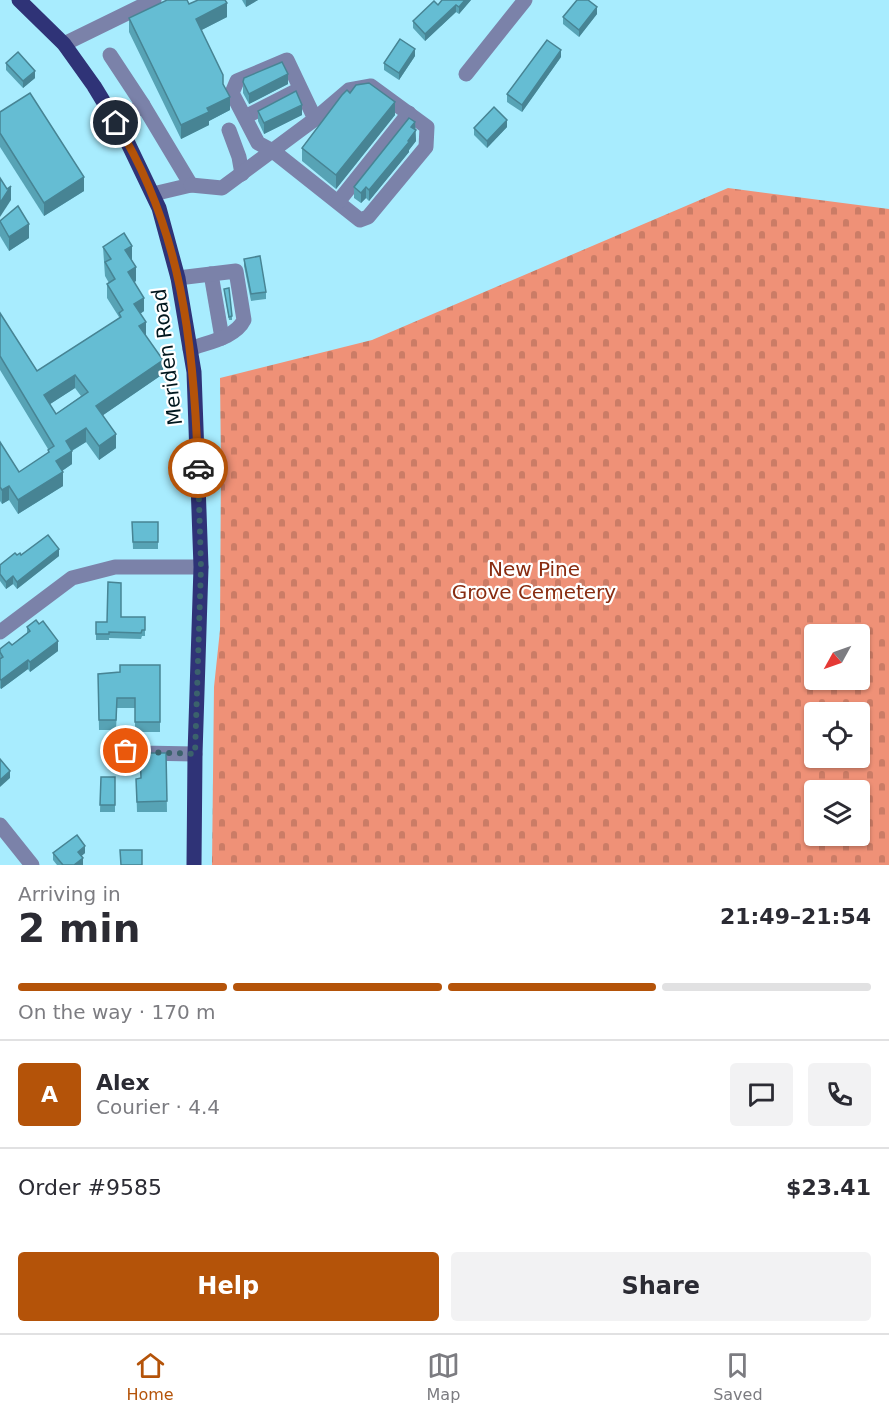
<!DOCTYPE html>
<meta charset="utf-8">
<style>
body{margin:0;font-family:"DejaVu Sans",sans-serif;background:#f2f2f3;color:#2b2b33;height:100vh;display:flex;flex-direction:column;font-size:22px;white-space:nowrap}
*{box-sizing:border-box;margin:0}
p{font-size:20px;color:#7c7c81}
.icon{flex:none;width:33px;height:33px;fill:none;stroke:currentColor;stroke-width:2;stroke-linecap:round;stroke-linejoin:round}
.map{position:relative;height:865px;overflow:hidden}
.panel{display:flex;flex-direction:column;background:#fff;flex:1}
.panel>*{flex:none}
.needle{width:39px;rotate:230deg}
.buttons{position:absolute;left:804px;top:624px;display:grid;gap:12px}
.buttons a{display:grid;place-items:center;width:66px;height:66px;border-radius:6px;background:#fff;box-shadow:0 2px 4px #0004;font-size:30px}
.pin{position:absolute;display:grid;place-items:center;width:51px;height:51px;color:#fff;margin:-26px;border:3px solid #fff;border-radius:50%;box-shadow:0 2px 6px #0007}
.courier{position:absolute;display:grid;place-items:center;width:60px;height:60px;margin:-30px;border:4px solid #b45309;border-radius:50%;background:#fff;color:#222;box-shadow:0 2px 8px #0007}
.headline em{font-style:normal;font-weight:700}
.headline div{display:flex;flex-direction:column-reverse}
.headline{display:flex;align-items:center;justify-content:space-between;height:102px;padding:0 18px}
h1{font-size:39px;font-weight:700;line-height:45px}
.bar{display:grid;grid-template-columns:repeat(4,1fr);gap:9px 6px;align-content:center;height:72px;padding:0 18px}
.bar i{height:8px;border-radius:4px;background:#e1e1e2}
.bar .current{background:#b45309}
.bar p{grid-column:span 4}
.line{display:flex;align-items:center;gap:15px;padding:0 18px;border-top:2px solid #e1e1e2}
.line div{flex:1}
.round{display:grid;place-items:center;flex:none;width:63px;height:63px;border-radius:6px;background:#f2f2f3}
.primary-button{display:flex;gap:12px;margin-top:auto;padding:12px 18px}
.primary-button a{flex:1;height:69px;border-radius:6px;background:#b45309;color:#fff;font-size:24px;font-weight:700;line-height:69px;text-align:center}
.primary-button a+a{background:#f2f2f3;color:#2b2b33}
.tabs{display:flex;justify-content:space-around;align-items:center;height:84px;border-top:2px solid #e1e1e2;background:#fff;font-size:16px;color:#7c7c81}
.tabs a{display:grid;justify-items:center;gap:3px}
.tabs .current{color:#b45309}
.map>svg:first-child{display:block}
</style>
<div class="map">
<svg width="889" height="865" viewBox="0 0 889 865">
<defs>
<pattern id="cemetery-stones" width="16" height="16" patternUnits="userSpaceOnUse" patternTransform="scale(1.5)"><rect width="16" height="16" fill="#ef9177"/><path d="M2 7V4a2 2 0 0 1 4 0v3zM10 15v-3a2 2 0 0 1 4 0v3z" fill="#cb7c66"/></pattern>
</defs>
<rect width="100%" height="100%" fill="#a8ecfe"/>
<!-- cemetery -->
<path fill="url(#cemetery-stones)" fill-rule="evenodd" d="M728,188L889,209V865H212L214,687L220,630L221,463L220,378L372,340ZM814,634H860V680H814ZM814,712H860V758H814ZM814,790H860V836H814Z"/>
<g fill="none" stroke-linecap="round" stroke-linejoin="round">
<!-- minor -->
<g stroke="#7b82a9" stroke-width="15">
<path d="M64,44L154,0"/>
<path d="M110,55L143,105"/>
<path d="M466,74L525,0"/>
<path d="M245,117L300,89"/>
<path d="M116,123L143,105L191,185L153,194"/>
<path d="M229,130L239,157L242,174"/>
<path d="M191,185L222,188L315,119L349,90L371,86L427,127L426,147L368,217L360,220L273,151L258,143L232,93L237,81L287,60L315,119"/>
<path d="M338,202L409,113"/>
<path d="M211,274L222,338"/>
<path d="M178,278L236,271L244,320C235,338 208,342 190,349"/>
<path d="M0,632L72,578L115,567H201"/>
<path d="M110,749L141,753L195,754"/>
<path d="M0,825L32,865"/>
</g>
<!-- major -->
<path stroke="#2f3377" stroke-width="15" d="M19,0L64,44L94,86L125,137L159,208L178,278L194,372L201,567L195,754L194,865"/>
</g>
<!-- wall -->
<g fill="#57a3b5" fill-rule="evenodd">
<path d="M242,0H258L246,7Z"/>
<path d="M442,0H471L459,14L456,12L425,41L413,28V21L438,5Z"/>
<path d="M189,4L227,17L201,30L223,84L230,110L209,121V125L181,139L129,32V18Z"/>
<path d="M597,14L579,37L563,24V17Z"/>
<path d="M415,56L399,80L384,70V63Z"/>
<path d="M561,57L522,112L507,102V94Z"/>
<path d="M6,63L35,78L23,88L6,70Z"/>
<path d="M243,82L288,84L249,104L243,93Z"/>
<path d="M350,93L395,115L336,189L302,161V148Z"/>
<path d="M258,111L302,115L264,134L258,121Z"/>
<path d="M0,112L84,191L44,216L0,147Z"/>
<path d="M415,122L416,141L409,150V152L369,201L366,198L361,203L354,198V187Z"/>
<path d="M507,127L487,148L474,135V128Z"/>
<path d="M0,221L29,238L9,251L0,236Z"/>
<path d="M103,247L132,259V260L136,281L134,282L144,311L140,314L146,336L163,374L103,415L116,448L99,460L86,442L72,451V464L62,471L63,486L18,514L9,500L2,504L0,501V442L19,472L48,454V449L0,370V313L37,371L119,318V317L107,298V284L109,283L105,276ZM75,388L81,396L56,414L50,404Z"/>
<path d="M244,259L266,292V299L251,301L244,266Z"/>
<path d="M224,289L232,316V320H229Z"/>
<path d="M132,522H158V549H133Z"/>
<path d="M17,555H21L59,556L17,589L13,584L6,589L0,581V565Z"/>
<path d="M121,617H145V636H142L141,639L109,638V640H96V622H107Z"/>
<path d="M27,627L58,651L30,672L28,669L1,689L0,688V649L12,645L27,633Z"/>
<path d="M160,665V732H135V708H117L116,730H99L98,674L120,672Z"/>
<path d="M166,753L167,812H137L136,779L140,778Z"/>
<path d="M101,777H115V812H100Z"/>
<path d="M53,853H85L81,856L83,858V865H57L53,860Z"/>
</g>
<!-- shaded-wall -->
<g fill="#478494">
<path d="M246,0H258L246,7Z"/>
<path d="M465,0H471L459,14V7Z"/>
<path d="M227,3V17L196,33V19Z"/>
<path d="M456,5V12L425,41V34Z"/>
<path d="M597,7V14L579,37V30Z"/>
<path d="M415,49V56L399,80V73Z"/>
<path d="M561,50V57L522,112V105Z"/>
<path d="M35,71V78L23,88V81Z"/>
<path d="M288,74V84L249,104V94Z"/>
<path d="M230,97V110L209,121V125L181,139V125L207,108Z"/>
<path d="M395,102V115L336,189V175Z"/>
<path d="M302,105V115L264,134V123Z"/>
<path d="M507,120V127L487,148V141Z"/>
<path d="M415,122L416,141L409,150V152L369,201V190Z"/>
<path d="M84,177V191L44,216V203Z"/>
<path d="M11,186V200L0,217V203Z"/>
<path d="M366,187V198L361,203V193Z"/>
<path d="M29,224V238L9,251V237Z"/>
<path d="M132,246V259L125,264V250Z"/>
<path d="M136,267V281L128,286V272Z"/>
<path d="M144,298V311L134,318V304Z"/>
<path d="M146,322V336L139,326Z"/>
<path d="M163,360V374L96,420V406Z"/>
<path d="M75,375V388L44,408V395Z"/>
<path d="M86,428V442L66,454V441Z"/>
<path d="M116,434V448L99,460V446Z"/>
<path d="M72,451V464L56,475V461Z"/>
<path d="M63,472V486L18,514V500Z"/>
<path d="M9,486V500L2,504V490Z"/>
<path d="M59,549V556L17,589V582Z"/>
<path d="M13,576V584L6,589V582Z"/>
<path d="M58,641V651L30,672V662Z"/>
<path d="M28,660V669L1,689V680Z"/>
<path d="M10,771V778L0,787V780Z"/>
<path d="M85,846V853L78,859V852Z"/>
<path d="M83,858V865H74Z"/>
</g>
<!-- building -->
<g fill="#65bdd3" stroke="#478494" stroke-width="1.5" fill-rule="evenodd">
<path d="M167,0H187L189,4L198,0H225L227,3L196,19L223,75V84L230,97L207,108L209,112L181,125L129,18Z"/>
<path d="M442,0H465L459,7L456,5L425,34L413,21L434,1L438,5Z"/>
<path d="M577,0H588L597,7L579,30L563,17Z"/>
<path d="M400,39L415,49L399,73L384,63Z"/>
<path d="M547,40L561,50L522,105L507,94Z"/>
<path d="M18,52L35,71L23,81L6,63Z"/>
<path d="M282,62L288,74L249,94L243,82L244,78Z"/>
<path d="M369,83L395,102L336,175L302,148L342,95L347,90L350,93L356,85Z"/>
<path d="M296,91L302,105L264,123L258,111Z"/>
<path d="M30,93L84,177L44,203L0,133V112Z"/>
<path d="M494,107L507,120L487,141L474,128Z"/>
<path d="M409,118L415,122L411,127L416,130L408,141L409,142L369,190L366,187L361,193L354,187Z"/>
<path d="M0,178L7,189L11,186L0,203Z"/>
<path d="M18,206L29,224L9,237L0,221Z"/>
<path d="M124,233L132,246L125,250L136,267L128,272L144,298L134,304L146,322L139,326L163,360L96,406L116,434L99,446L86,428L66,441L72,451L56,461L63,472L18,500L9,486L2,490L0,487V442L19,472L49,452L48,450L54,446L0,356V313L37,371L121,317L119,313L123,310L107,284L115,279L105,262L111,259L103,247ZM75,375L88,392L56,414L44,395Z"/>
<path d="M260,256L266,292L251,294L244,259Z"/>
<path d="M229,288L232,316L229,317L224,289Z"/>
<path d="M132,522H158V542H133Z"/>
<path d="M48,535L59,549L17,582L13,576L6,582L0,574V565L15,553L17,555L20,553L21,555Z"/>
<path d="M108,582L121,583V617H145V630H142L141,633L109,632V634H96V622H107Z"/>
<path d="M36,620L39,624L43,621L58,641L30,662L28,660L1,680L0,679V659L3,657L0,652V649L9,642L12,645L30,631L27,627Z"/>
<path d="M120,665H160V722H135V698H117L116,720H99L98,674L120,672Z"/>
<path d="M140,753H166L167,801L137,802L136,779L141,778Z"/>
<path d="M0,759L10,771L0,780Z"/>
<path d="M101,777H115V805H100Z"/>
<path d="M77,835L85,846L78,852L83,858L74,865H63L53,853Z"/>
<path d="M120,850H142V865H121Z"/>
</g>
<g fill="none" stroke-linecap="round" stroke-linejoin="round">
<!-- done -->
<path stroke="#3b626c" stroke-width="6" stroke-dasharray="0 10.8" d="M126,751L195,754L201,567L198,468"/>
<!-- route -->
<path stroke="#b45309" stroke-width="8" d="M116,123C182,230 194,344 198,468"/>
</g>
<g text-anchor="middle" stroke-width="4.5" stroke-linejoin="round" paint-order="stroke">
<!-- street labels -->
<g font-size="20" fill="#00171e" stroke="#fff">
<text transform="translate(167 357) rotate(-97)" y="7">Meriden Road</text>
</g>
<!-- park labels -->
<g font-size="20" fill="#882c11" stroke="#fff">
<text x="534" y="576">New Pine<tspan x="534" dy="23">Grove Cemetery</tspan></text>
</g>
</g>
</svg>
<div class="buttons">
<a><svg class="needle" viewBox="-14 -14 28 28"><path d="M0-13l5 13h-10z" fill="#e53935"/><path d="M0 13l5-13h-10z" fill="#7c7c81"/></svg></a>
<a><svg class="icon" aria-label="locate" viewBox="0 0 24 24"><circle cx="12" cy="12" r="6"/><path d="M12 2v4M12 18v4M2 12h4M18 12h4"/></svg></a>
<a><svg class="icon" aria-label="layers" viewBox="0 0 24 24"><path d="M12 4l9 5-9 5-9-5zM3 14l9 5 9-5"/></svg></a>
</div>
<div class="pin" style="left:126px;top:751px;background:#ea580c"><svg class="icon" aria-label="bag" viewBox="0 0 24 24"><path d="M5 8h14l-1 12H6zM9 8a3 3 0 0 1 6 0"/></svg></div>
<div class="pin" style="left:116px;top:123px;background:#1f2937"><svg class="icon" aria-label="home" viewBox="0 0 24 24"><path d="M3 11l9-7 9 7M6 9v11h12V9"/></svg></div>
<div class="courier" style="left:198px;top:468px"><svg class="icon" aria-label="car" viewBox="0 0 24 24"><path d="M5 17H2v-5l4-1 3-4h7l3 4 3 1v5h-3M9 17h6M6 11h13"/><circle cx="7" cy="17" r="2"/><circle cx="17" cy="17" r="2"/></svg></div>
</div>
<section class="panel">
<div class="headline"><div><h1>2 min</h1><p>Arriving in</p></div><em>21:49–21:54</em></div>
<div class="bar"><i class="current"></i><i class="current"></i><i class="current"></i><i></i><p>On the way · 170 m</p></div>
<div class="line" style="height:108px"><b class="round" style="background:#b45309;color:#fff">A</b><div><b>Alex</b><p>Courier · 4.4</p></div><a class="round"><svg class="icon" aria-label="chat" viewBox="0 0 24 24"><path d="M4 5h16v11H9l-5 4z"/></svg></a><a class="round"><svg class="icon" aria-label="phone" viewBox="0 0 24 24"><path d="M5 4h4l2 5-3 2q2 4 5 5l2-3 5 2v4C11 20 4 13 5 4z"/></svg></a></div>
<div class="line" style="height:78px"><div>Order #9585</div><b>$23.41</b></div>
<div class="primary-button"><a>Help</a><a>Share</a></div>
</section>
<nav class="tabs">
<a class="current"><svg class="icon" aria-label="home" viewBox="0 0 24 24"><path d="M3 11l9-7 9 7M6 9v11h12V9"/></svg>Home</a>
<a><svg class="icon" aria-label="map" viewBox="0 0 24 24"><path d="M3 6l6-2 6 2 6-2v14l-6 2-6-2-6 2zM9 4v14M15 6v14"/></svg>Map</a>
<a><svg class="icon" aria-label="saved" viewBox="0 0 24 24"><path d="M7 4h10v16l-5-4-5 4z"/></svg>Saved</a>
</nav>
